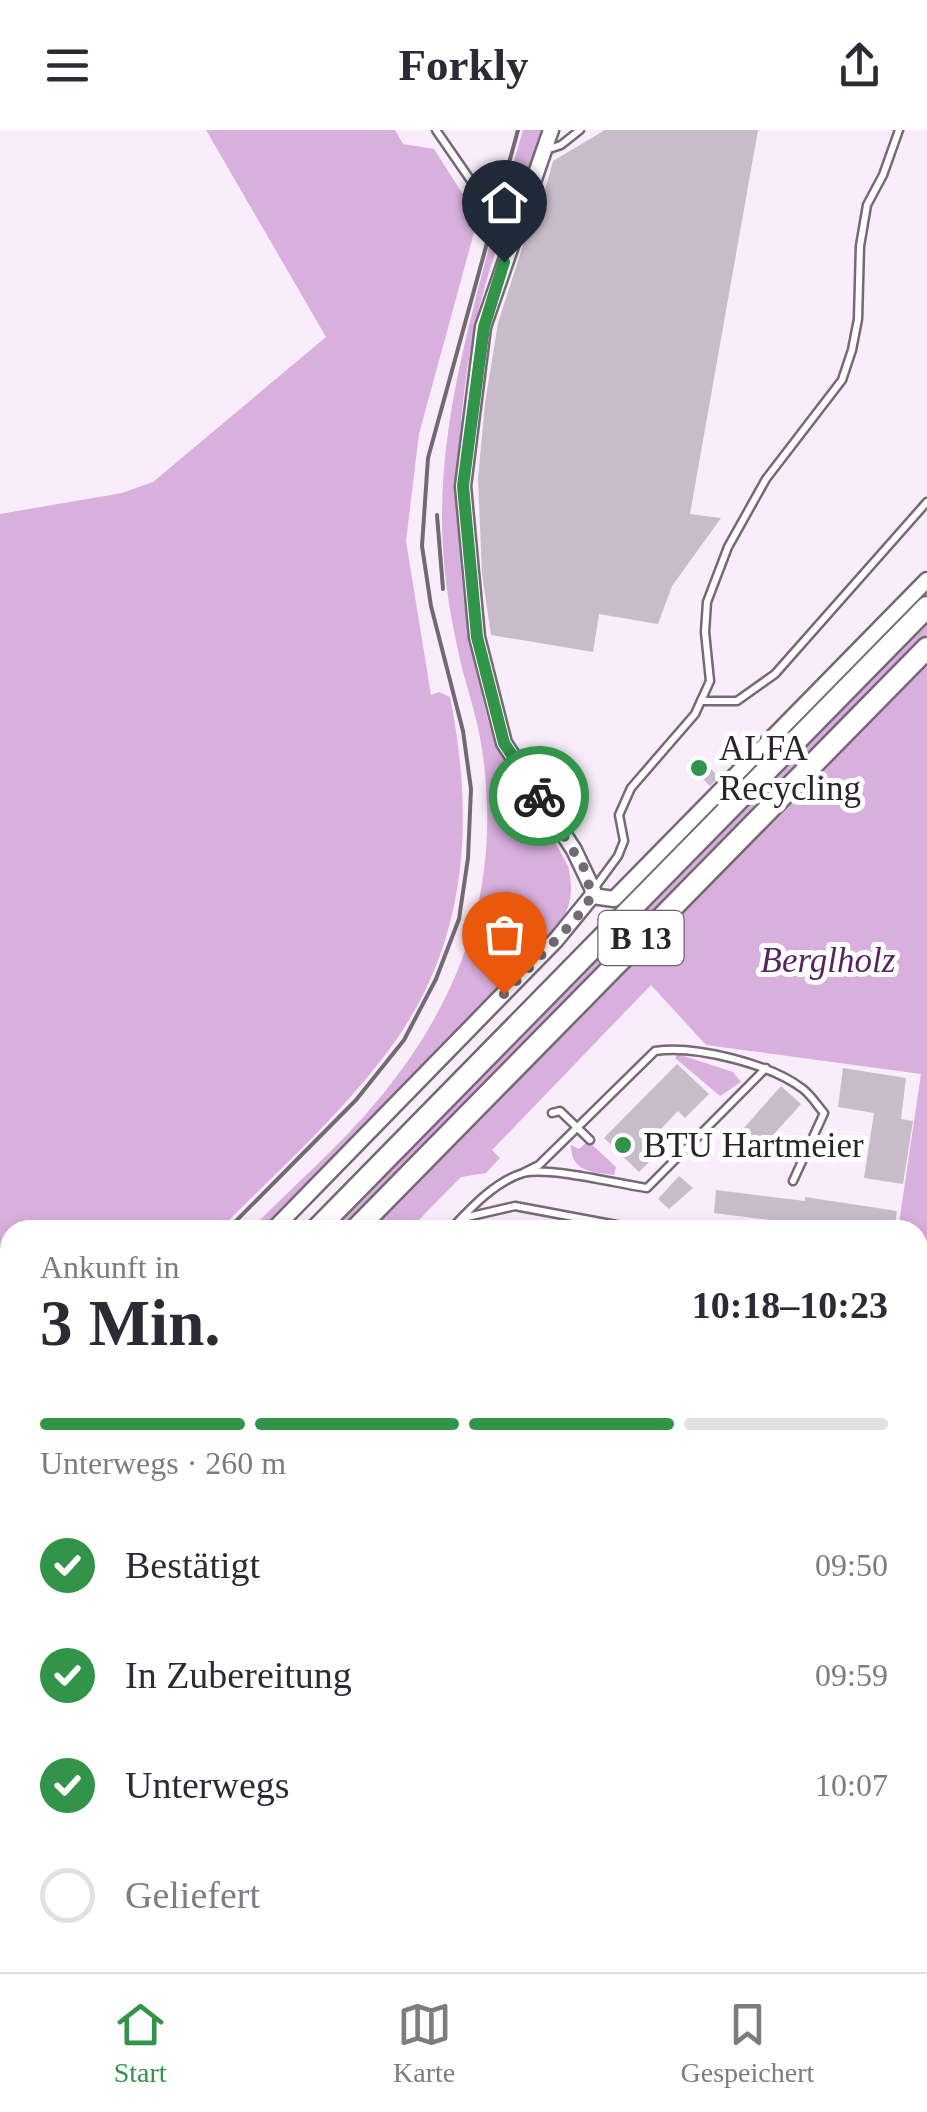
<!DOCTYPE html>
<html lang="de">
<meta charset="utf-8">
<style>
body{margin:0;font-family:Georgia,serif;background:#f7f7f7;color:#2b2b33;height:100vh;display:flex;flex-direction:column;font-size:38px;white-space:nowrap}
*{box-sizing:border-box;margin:0}
p{font-size:32px;color:#7c7c81}
.icon{flex:none;width:55px;height:55px;fill:none;stroke:currentColor;stroke-width:2;stroke-linecap:round;stroke-linejoin:round}
.map{position:relative;flex:1;overflow:hidden}
.sheet{position:absolute;left:0px;top:1090px;width:928px;height:752px;display:flex;flex-direction:column;background:#fff;border-radius:30px 30px 0 0;box-shadow:0 5px 15px #0003}
.sheet>*{flex:none}
.pin{position:absolute;display:grid;place-items:center;width:85px;height:85px;color:#fff;margin:-102px -42px;border-radius:50% 50% 50% 0;rotate:-45deg;box-shadow:0 0 10px #0007}
.pin .icon{rotate:45deg}
.courier{position:absolute;display:grid;place-items:center;width:100px;height:100px;margin:-50px;border:8px solid #319449;border-radius:50%;background:#fff;color:#222;box-shadow:0 2px 12px #0007}
.summary em{font-style:normal;font-weight:600}
.summary div{display:flex;flex-direction:column-reverse}
.summary{display:flex;align-items:center;justify-content:space-between;height:170px;padding:0 40px}
h1{font-size:65px;font-weight:600;line-height:75px}
.bar{display:grid;grid-template-columns:repeat(4,1fr);gap:15px 10px;align-content:center;height:120px;padding:0 40px}
.bar i{height:12px;border-radius:8px;background:#e1e1e2}
.bar .selected{background:#319449}
.bar p{grid-column:span 4}
ol{padding:0 40px;list-style:none}
li{display:flex;align-items:center;gap:30px;height:110px}
li p{margin-inline-start:auto}
li .icon{padding:10px;border-radius:50%;background:#319449;color:#fff;stroke-width:4}
li:last-child{color:#7c7c81}
li i{width:55px;height:55px;border:5px solid #e1e1e2;border-radius:50%}
header{display:flex;justify-content:space-between;align-items:center;height:130px;padding:0 40px;background:#fff;font-size:45px;font-weight:600}
.tab-bar{display:flex;justify-content:space-around;align-items:center;height:140px;border-top:2px solid #e1e1e2;background:#fff;font-size:28px;color:#7c7c81}
.tab-bar a{display:grid;justify-items:center;gap:5px}
.tab-bar .selected{color:#319449}
.map>svg:first-child{display:block}
</style>
<header><svg class="icon" aria-label="menu" viewBox="0 0 24 24"><path d="M4 6h16M4 12h16M4 18h16"/></svg>Forkly<svg class="icon" aria-label="share" viewBox="0 0 24 24"><path d="M12 15V3M7 8l5-5 5 5M5 13v7h14v-7"/></svg></header>
<div class="map">
<svg width="927" height="1842" viewBox="0 0 927 1842">
<rect width="100%" height="100%" fill="#faedfb"/>
<!-- green -->
<g fill="#d9afde">
<path d="M206,0H395L403,14L434,19L478,88L419,304L406,411L431,565L439,562L450,567C476,697 467,821 382,929C334,991 274,1045 219,1100H10V1272L0,1276V384L122,363L153,352L326,207Z"/>
<path d="M523,0H541L519,72C513,78 509,82 500,79Z"/>
<path d="M494,98L500,110C451,240 446,419 479,553C484,575 489,598 498,619C504,632 515,645 522,658C539,683 554,710 568,736C575,765 570,781 552,804L262,1100H250C292,1057 339,1017 378,970C464,866 502,755 482,619C477,584 464,551 457,516C448,474 442,431 442,388C442,288 469,194 494,98Z"/>
<path d="M927,487V504L344,1100H327Z"/>
<path d="M927,530V1743L918,1742V1100H898L921,944L706,915L651,855L492,1020L500,1028L486,1043L461,1047L409,1100H370Z"/>
<path d="M678,924L733,942L741,952L720,966L675,928Z"/>
<path d="M588,1011L616,1037L614,1045C592,1042 571,1042 571,1015L579,1019Z"/>
<path d="M10,1296V1351L0,1360V1300Z"/>
<path d="M10,1494V1560L0,1556V1503Z"/>
<path d="M574,1833V1832L696,1833L689,1842H567Z"/>
</g>
<!-- building -->
<g fill="#c8bcca">
<path d="M605,0H758L690,384L721,388L672,456L658,494L599,484L593,522L491,505L482,444L478,349L485,273L498,193L523,115L540,78L553,31Z"/>
<path d="M701,629L719,647L710,656L692,638Z"/>
<path d="M677,934L709,964L685,988L678,981L642,1019L652,1029L639,1042L604,1008Z"/>
<path d="M843,938L906,948L901,989L913,991L903,1054L864,1048L874,983L838,977Z"/>
<path d="M781,956L801,974L749,1032L729,1015Z"/>
<path d="M679,1046L693,1058L669,1079L658,1069Z"/>
<path d="M716,1060L805,1071V1067L897,1081L894,1100H851L714,1083Z"/>
</g>
<g fill="none" stroke-linecap="round" stroke-linejoin="round">
<defs>
<g id="lane">
<path d="M436,0L494,84L514,99"/>
<path d="M546,20L561,15L580,0"/>
<path d="M701,571H737L775,544L927,372"/>
<path d="M593,760L618,726L624,711L619,685L631,658L695,584L710,551L705,502L707,472L728,417L766,349L842,250L852,220L858,189L860,116L867,75L883,45L899,0"/>
<path d="M552,983L560,981L590,1010"/>
<path d="M525,1042L539,1035L655,921C695,915 771,934 803,959C811,965 817,975 824,983L793,1051"/>
<path d="M463,1088L515,1076L643,1100"/>
<path d="M450,1100C470,1079 494,1052 523,1043C548,1036 618,1054 647,1058L766,938"/>
<path d="M0,1641L10,1656"/>
<path d="M0,1663H10"/>
<path d="M0,1687L10,1670"/>
</g>
<g id="street">
<path d="M592,766L614,769L927,450"/>
<path d="M273,1100L556,810L592,766L593,760L574,720L504,613L477,507L463,356L483,197L551,0"/>
<path d="M0,1373L10,1365"/>
<path d="M0,1735L10,1724"/>
<path d="M864,1832L876,1842"/>
<path d="M843,1842L850,1832"/>
</g>
<g id="secondary">
<path d="M0,1584L10,1587"/>
<path d="M918,1755L927,1757"/>
</g>
<g id="primary">
<path d="M316,1100L927,477"/>
<path d="M355,1100L927,518"/>
<path d="M0,1423L10,1412"/>
<path d="M0,1463L10,1453"/>
</g>
</defs>
<!-- lane casing -->
<use href="#lane" stroke="#746975" stroke-width="11"/>
<!-- street casing -->
<use href="#street" stroke="#746975" stroke-width="19"/>
<!-- secondary casing -->
<use href="#secondary" stroke="#746975" stroke-width="25"/>
<!-- primary casing -->
<use href="#primary" stroke="#746975" stroke-width="25"/>
<!-- lane -->
<use href="#lane" stroke="#fff" stroke-width="6"/>
<!-- street -->
<use href="#street" stroke="#fff" stroke-width="14"/>
<!-- secondary -->
<use href="#secondary" stroke="#fff" stroke-width="20"/>
<!-- primary -->
<use href="#primary" stroke="#fff" stroke-width="20"/>
<!-- rail -->
<g stroke="#726a72" stroke-width="4">
<path d="M437,385L443,459"/>
<path d="M227,1100L356,970L404,910L436,849L459,789L468,728L471,659L463,601L431,476L422,416L428,328L518,0"/>
<path d="M0,1281L10,1276"/>
</g>
</g>
<g fill="none" stroke-linecap="round" stroke-linejoin="round">
<!-- done -->
<path stroke="#736b73" stroke-width="10" stroke-dasharray="0 18" d="M504,864L575,790L592,766L584,738L539,666"/>
<!-- route -->
<path stroke="#319449" stroke-width="12" d="M504,132L484,197L463,356L477,507L504,613L539,666"/>
</g>
<!-- markers -->
<g fill="#319449" stroke="#fff" stroke-width="4">
<circle cx="699" cy="638" r="10"/>
<circle cx="623" cy="1015" r="10"/>
</g>
<g text-anchor="middle" stroke-width="10" stroke-linejoin="round" paint-order="stroke">
<!-- shield labels -->
<rect fill="#fff" stroke="#6a666a" stroke-width="2.5" x="598.5" y="781" width="85" height="54" rx="8"/>
<g font-size="32" font-weight="bold" fill="#2a252a">
<text x="641" y="819">B 13</text>
</g>
<!-- poi labels -->
<g font-size="35" fill="#2a252a" stroke="#fff" text-anchor="start">
<text x="719" y="630">ALFA<tspan x="719" dy="40">Recycling</tspan></text>
<text x="643" y="1027">BTU Hartmeier</text>
</g>
<!-- park labels -->
<g font-size="35" font-style="italic" fill="#57245e" stroke="#fff">
<text x="828" y="842">Berglholz</text>
</g>
</g>
</svg>
<div class="pin" style="left:504px;top:864px;background:#ea580c"><svg class="icon" aria-label="bag" viewBox="0 0 24 24"><path d="M5 8h14l-1 12H6zM9 8a3 3 0 0 1 6 0"/></svg></div>
<div class="pin" style="left:504px;top:132px;background:#1f2937"><svg class="icon" aria-label="home" viewBox="0 0 24 24"><path d="M3 11l9-7 9 7M6 9v11h12V9"/></svg></div>
<div class="courier" style="left:539px;top:666px"><svg class="icon" aria-label="bike" viewBox="0 0 24 24"><circle cx="6" cy="16" r="4"/><circle cx="18" cy="16" r="4"/><path d="M6 16l4-8h5l3 8M10 8l3 8H6M13 5h3"/></svg></div>
<section class="sheet">
<div class="summary"><div><h1>3 Min.</h1><p>Ankunft in</p></div><em>10:18–10:23</em></div>
<div class="bar"><i class="selected"></i><i class="selected"></i><i class="selected"></i><i></i><p>Unterwegs · 260 m</p></div>
<ol>
<li><svg class="icon" aria-label="check" viewBox="0 0 24 24"><path d="M5 12l5 5 9-10"/></svg>Bestätigt<p>09:50</p></li>
<li><svg class="icon" aria-label="check" viewBox="0 0 24 24"><path d="M5 12l5 5 9-10"/></svg>In Zubereitung<p>09:59</p></li>
<li><svg class="icon" aria-label="check" viewBox="0 0 24 24"><path d="M5 12l5 5 9-10"/></svg>Unterwegs<p>10:07</p></li>
<li><i></i>Geliefert</li>
</ol>
</section>
</div>
<nav class="tab-bar">
<a class="selected"><svg class="icon" aria-label="home" viewBox="0 0 24 24"><path d="M3 11l9-7 9 7M6 9v11h12V9"/></svg>Start</a>
<a><svg class="icon" aria-label="map" viewBox="0 0 24 24"><path d="M3 6l6-2 6 2 6-2v14l-6 2-6-2-6 2zM9 4v14M15 6v14"/></svg>Karte</a>
<a><svg class="icon" aria-label="saved" viewBox="0 0 24 24"><path d="M7 4h10v16l-5-4-5 4z"/></svg>Gespeichert</a>
</nav>
